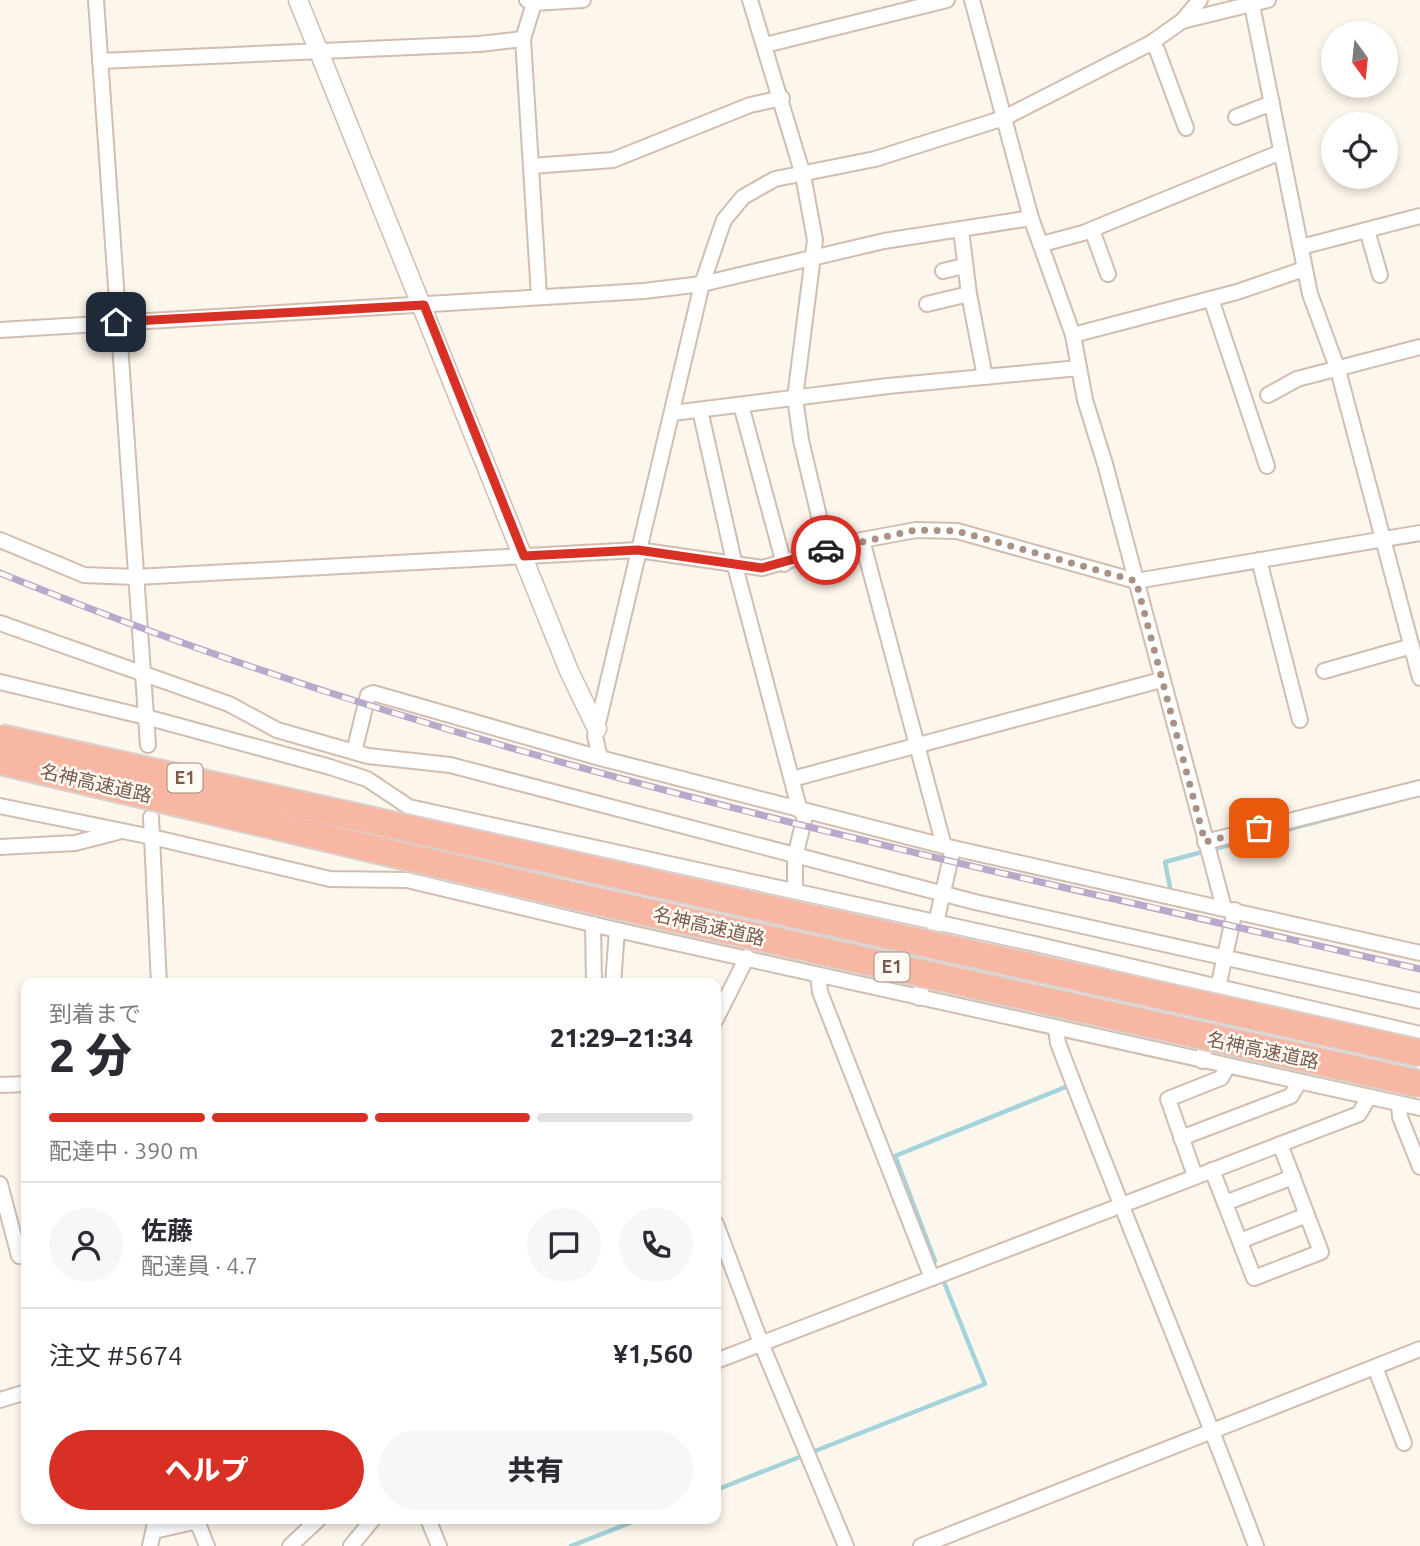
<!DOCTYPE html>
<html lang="ja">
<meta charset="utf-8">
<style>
body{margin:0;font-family:Ubuntu,"Noto Sans JP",sans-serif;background:#f7f7f7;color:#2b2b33;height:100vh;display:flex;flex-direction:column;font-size:26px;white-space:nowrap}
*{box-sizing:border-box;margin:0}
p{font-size:23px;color:#7c7c81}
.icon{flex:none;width:38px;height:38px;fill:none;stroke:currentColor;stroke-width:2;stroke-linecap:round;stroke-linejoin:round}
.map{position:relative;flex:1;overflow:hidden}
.panel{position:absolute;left:21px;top:978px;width:700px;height:546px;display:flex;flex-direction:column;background:#fff;border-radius:14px;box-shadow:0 4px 10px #0003}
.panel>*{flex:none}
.needle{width:46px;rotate:165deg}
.fabs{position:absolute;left:1321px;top:21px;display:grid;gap:14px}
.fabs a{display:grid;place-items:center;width:77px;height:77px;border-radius:50%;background:#fff;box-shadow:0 4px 10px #0003;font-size:35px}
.pin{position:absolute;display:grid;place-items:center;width:60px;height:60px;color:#fff;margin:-30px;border-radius:14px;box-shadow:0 4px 10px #0006}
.courier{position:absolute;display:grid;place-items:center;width:70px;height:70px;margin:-35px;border:5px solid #d93025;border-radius:50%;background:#fff;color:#222;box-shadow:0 2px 9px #0007}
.summary em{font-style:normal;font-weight:800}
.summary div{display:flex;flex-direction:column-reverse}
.summary{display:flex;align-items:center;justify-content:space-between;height:119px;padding:0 28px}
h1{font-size:46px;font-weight:800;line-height:52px}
.bar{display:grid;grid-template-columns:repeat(4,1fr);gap:10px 7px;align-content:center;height:84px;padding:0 28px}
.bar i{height:9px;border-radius:5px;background:#e1e1e2}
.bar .selected{background:#d93025}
.bar p{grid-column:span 4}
.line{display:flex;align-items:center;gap:18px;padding:0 28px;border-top:2px solid #e1e1e2}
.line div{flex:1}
.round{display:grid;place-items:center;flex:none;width:74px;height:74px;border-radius:37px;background:#f7f7f7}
.action{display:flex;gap:14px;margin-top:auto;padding:14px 28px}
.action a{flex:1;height:80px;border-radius:42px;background:#d93025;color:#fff;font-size:28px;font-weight:800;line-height:80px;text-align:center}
.action a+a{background:#f7f7f7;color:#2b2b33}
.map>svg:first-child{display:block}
</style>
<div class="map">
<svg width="1420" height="1546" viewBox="0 0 1420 1546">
<rect width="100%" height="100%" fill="#fdf6ec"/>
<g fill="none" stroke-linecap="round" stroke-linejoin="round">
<!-- stream -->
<g stroke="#a5d3da" stroke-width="4.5">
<path d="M1214,849L1392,802"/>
<path d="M1170,887L1165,862L1202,852"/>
<path d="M935,1261L895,1156L1068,1086"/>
<path d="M815,1451L985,1384L942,1277"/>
<path d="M716,1490L802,1456"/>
<path d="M571,1546L640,1519"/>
</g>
<defs>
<g id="minor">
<path d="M96,0L148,745"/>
<path d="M527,0L534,3L583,0"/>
<path d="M750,0L803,175L815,240L795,398L801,440L827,550"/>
<path d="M972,0L1031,218L1073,335L1085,400L1105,464L1224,908"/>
<path d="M1200,0L1182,21L1151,43L1004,118L875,159L775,179L743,197L724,220L702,284L595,736L600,758L944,846L1420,953"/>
<path d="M1251,0L1310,294L1338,370L1420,678"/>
<path d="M534,3L523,39L539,296"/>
<path d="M1182,21L1268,0"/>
<path d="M1151,43L1157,50L1186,128"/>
<path d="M765,45L947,0"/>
<path d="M100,61L480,44L523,39"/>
<path d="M1236,117L1272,103"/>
<path d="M531,166L613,160L750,105L782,98"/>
<path d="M961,230L969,294L985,377"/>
<path d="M1092,230L1108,274"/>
<path d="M1367,230L1380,275"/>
<path d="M1042,244L1083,233L1281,152"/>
<path d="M1301,247L1420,216"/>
<path d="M943,271L964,266"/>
<path d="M1211,299L1267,466"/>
<path d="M927,304L969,294"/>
<path d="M0,330L644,291L702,284L884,241L1031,218"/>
<path d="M1073,335L1237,292L1304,269"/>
<path d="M1268,395L1297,379L1420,347"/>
<path d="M741,405L784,564"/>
<path d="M700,410L735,566L800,811"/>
<path d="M673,413L888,386L1079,368"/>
<path d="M0,540L84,575L136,577L638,550L762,568L862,540L916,530L957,531L1136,581L1420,533"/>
<path d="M862,540L944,846"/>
<path d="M1259,560L1300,720"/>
<path d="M0,623L229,704L277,730L368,756L450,765L975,902L1420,1001"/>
<path d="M1324,671L1412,646"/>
<path d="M0,682L146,717L330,767L367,779L409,807L1035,944L1420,1034"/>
<path d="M354,752L368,695L373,693L600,758"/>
<path d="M792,779L1161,680"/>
<path d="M0,806L152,837L330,879L407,880L617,930L1420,1108"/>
<path d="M151,817L159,984"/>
<path d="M1205,842L1420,788"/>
<path d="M0,847L75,843L118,832"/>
<path d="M795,891V857L806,812"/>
<path d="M593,924L594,984"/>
<path d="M818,975L820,992L932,1278"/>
<path d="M613,984L617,930"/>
<path d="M919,998L953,848"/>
<path d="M716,1019L747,957"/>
<path d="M1056,1029L1058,1043C1122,1212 1193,1377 1256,1546"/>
<path d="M1202,1061L1235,910"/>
<path d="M0,1085L26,1084"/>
<path d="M1399,1104L1400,1117L1420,1167"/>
<path d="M1181,1138L1291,1096L1299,1082"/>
<path d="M1212,1170L1254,1278L1321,1252L1280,1144"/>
<path d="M1195,1176L1168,1099L1221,1078L1228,1066"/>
<path d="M0,1184L19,1256L26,1254"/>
<path d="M1225,1203L1293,1177"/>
<path d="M716,1224L761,1343L846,1546"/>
<path d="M1240,1241L1307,1215"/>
<path d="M716,1361L1359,1114L1369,1097"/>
<path d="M1375,1367L1404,1443"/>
<path d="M0,1400L26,1392"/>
<path d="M428,1519L439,1546"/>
<path d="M154,1531L193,1522L199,1526L207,1546"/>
<path d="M150,1546L156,1519"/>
<path d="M290,1546L319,1519"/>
<path d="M351,1546L373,1519"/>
<path d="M921,1546L1420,1349"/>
</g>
<path id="tertiary" d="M298,0L569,671L597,729"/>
</defs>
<!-- minor casing -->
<use href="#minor" stroke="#d1beb0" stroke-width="18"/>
<!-- tertiary casing -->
<use href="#tertiary" stroke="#d1beb0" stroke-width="21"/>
<!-- minor -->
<use href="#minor" stroke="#fff" stroke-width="14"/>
<!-- tertiary -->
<use href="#tertiary" stroke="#fff" stroke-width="18"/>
<defs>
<path id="rail" d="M0,573C344,714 704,805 1066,888C1184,914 1302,943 1420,969"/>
</defs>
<!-- rail casing -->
<use href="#rail" stroke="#b9a8c9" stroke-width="7"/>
<!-- rail -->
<use href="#rail" stroke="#fffaf3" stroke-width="4.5" stroke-dasharray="13" stroke-linecap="butt"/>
<defs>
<g id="motorway-bridge">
<path d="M0,738L1420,1053"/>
<path d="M0,761L560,893L1420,1084"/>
</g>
</defs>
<!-- motorway-bridge casing -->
<use href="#motorway-bridge" stroke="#dad1cd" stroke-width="30" stroke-linecap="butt"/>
<!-- motorway-bridge -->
<use href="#motorway-bridge" stroke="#f7b7a3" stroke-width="26"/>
</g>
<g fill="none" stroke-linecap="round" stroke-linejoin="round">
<!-- done -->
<path stroke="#a89285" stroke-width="7" stroke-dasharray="0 12.6" d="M826,550L916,530L957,531L1136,581L1205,842L1259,828"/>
<!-- route -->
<path stroke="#d93025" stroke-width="9" d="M116,322L424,305L524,556L638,550L762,568L826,550"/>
</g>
<g text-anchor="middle" stroke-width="5" stroke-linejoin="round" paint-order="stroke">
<!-- shield labels -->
<g fill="#fffaf3" stroke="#a28b7f" stroke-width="2">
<rect x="167.5" y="763.5" width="35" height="29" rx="5"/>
<rect x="874.5" y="952.5" width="35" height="29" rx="5"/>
</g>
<g font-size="18" font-weight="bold" fill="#7a5c4d">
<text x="185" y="784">E1</text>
<text x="892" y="973">E1</text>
</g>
<!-- street labels -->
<g font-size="19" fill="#7a5c4d" stroke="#fffaf3">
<text transform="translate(96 783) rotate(13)" y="7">名神高速道路</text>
<text transform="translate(709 926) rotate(13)" y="7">名神高速道路</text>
<text transform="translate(1263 1050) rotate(12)" y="7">名神高速道路</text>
</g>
</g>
</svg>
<div class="fabs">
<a><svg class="needle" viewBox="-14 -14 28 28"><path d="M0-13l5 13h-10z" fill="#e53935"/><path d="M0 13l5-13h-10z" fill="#7c7c81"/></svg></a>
<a><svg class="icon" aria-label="locate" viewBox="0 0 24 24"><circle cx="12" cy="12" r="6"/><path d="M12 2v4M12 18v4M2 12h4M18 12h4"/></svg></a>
</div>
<div class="pin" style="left:1259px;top:828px;background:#ea580c"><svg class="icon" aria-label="bag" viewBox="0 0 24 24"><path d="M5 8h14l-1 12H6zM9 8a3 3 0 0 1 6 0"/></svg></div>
<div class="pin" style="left:116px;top:322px;background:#1f2937"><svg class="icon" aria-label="home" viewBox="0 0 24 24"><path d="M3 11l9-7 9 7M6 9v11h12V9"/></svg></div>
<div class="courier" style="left:826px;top:550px"><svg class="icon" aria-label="car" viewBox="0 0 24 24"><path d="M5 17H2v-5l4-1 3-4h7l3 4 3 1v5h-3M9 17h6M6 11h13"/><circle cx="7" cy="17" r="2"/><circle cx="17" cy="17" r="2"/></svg></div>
<section class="panel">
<div class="summary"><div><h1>2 分</h1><p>到着まで</p></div><em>21:29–21:34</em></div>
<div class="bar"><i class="selected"></i><i class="selected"></i><i class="selected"></i><i></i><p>配達中 · 390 m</p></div>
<div class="line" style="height:126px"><a class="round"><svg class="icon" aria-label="person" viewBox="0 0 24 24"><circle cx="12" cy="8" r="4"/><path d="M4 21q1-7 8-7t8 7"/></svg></a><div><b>佐藤</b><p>配達員 · 4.7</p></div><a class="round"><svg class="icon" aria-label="chat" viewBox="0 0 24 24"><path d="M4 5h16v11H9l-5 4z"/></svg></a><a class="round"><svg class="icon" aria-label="phone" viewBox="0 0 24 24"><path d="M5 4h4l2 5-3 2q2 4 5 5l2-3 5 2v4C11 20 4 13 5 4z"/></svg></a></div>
<div class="line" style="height:91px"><div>注文 #5674</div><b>¥1,560</b></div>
<div class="action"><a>ヘルプ</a><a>共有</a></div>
</section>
</div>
